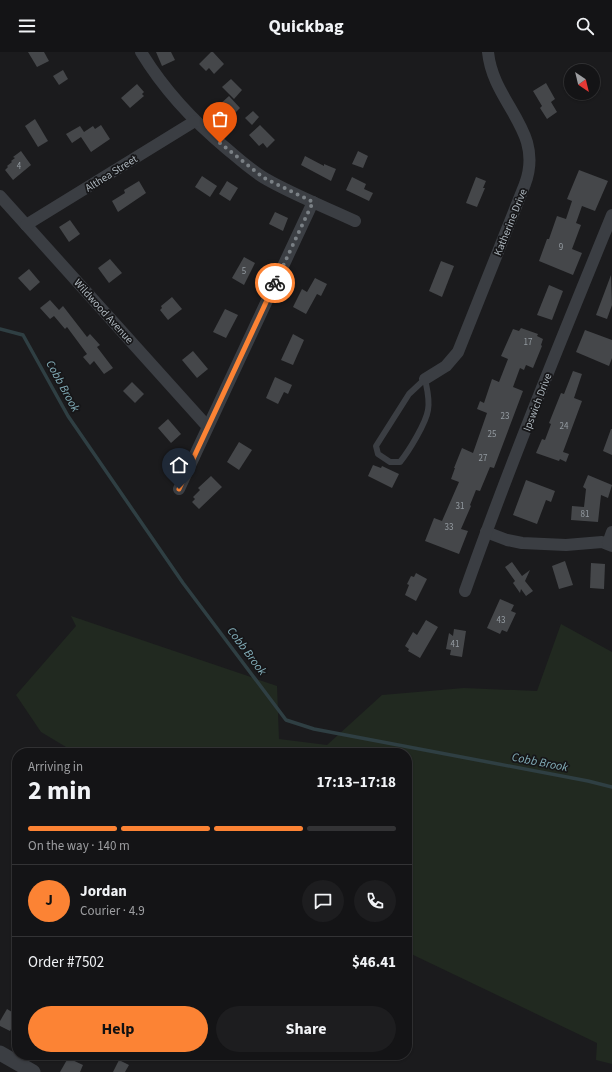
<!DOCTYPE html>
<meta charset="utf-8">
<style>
body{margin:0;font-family:"Source Sans 3",sans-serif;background:#1d1d1f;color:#f1f3f6;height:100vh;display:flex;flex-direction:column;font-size:15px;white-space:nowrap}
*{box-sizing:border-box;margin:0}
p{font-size:13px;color:#9d9ea1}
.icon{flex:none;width:22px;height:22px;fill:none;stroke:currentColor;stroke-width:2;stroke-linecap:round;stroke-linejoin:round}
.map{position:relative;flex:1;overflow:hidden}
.drawer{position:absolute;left:12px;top:696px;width:400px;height:312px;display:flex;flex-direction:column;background:#141416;border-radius:16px;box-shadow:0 1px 3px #0004,0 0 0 1px #333335}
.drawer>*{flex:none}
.needle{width:26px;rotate:145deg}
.controls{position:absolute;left:564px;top:12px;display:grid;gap:8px}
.controls a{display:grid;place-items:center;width:36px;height:36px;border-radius:50%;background:#141416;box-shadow:0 1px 3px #0004,0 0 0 1px #333335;font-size:20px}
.pin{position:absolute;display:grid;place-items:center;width:34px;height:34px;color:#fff;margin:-41px -17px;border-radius:50% 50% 50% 0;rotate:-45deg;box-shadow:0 0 4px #0007}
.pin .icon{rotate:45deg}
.courier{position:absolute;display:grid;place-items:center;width:40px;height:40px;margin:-20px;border:3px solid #fc8334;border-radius:50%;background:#fff;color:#222;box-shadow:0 1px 5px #0007}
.summary em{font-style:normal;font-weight:700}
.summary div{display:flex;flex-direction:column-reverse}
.summary{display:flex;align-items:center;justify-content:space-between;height:68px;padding:0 16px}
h1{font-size:26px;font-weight:700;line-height:30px}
.bar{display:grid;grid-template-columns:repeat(4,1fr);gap:6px 4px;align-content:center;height:48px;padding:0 16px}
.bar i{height:5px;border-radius:3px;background:#333335}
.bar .current{background:#fc8334}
.bar p{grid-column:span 4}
.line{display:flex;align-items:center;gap:10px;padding:0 16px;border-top:1px solid #333335}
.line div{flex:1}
.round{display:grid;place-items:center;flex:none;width:42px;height:42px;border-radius:21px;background:#1d1d1f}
.primary-button{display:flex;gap:8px;margin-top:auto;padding:8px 16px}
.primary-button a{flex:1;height:46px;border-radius:24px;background:#fc8334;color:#111;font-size:16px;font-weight:700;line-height:46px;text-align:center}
.primary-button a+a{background:#1d1d1f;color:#f1f3f6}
header{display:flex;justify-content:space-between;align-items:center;height:52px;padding:0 16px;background:#141416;font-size:18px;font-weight:700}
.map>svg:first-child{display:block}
</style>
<header><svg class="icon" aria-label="menu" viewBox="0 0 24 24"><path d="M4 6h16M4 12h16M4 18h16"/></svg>Quickbag<svg class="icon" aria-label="search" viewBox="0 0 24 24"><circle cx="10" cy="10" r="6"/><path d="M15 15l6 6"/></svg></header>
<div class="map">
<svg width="612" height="1020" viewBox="0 0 612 1020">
<rect width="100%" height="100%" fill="#1b1b1d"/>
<!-- green -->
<path fill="#212920" d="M71,564L277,634L279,687L327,693L382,643L464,636L537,639L561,572L612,600V1012L596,1008L597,991L407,900V701H76L41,680L16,643L76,574Z"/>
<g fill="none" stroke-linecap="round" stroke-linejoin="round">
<!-- stream -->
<path stroke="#2f3f43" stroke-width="3.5" d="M0,277L23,283L68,364L183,531L286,668L314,677L588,729L612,735"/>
</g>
<!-- building -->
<g fill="#45474a">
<path d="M28,0H44L49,9L37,15Z"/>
<path d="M156,0H171L175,8L162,14Z"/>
<path d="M211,0H213L224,12L214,22L209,16L206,19L199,12Z"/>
<path d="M63,18L68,27L59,33L53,24Z"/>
<path d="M231,27L242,38L234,47L222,35Z"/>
<path d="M546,31L555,47L551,50L557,60L547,67L540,56L542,54L533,39Z"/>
<path d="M137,32L144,40L142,42L144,44L130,56L121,46Z"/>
<path d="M229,44L240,56L230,66L218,54Z"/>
<path d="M253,59L259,65L252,73L245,66Z"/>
<path d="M35,67L48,89L38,95L25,74Z"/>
<path d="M101,73L110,87L91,100L81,85L72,91L66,82L80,74L84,80L93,74L95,77Z"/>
<path d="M260,73L275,88L267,96L263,91L259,94L249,83Z"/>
<path d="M21,99L31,113L13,128L5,118L8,115L7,114L12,110L11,109L15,106L13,105Z"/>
<path d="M358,99L368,104L363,116L352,112Z"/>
<path d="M305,104L324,114V112L336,117L331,129L301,113Z"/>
<path d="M579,118L608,129L595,159L582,154L576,171L581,173L572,197L582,201L573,223L539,209L547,187H549L557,164L566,167L572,149L567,147Z"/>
<path d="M202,124L217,134L210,145L195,135Z"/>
<path d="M352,125L366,132L364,137L373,141L369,149L346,138Z"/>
<path d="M476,125L486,129L483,136H485L477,155L466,151Z"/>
<path d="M139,129L146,141L118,160L112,149L125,141L124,138Z"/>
<path d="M227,129L238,136L230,149L219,142Z"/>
<path d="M275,160L288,166L283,179L269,172Z"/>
<path d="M70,168L80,182L69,190L59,175Z"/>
<path d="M244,205L255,211L244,233L232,226Z"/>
<path d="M110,207L122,221L109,231L98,216Z"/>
<path d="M441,209L454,214L442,245L429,239Z"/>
<path d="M29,217L40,230L30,239L18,226Z"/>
<path d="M611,223L612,253L607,267L596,263Z"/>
<path d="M315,226L327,232L321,244L317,242L306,262L293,255L302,237L307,240Z"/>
<path d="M549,233L563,239L552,268L537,263Z"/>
<path d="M172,245L182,257L168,268L160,258L162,256L161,254Z"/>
<path d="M50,248L59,258L63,254L87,285L90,282L100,293L97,295L113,316L104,322L94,309L90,313L83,305L87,302L67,275L65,277L54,264L50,267L40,256Z"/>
<path d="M225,257L238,263L226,286L213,280Z"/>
<path d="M521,276L538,282L537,284L543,287L541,293L542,294L533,316L526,313L524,318L520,316L513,335L523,339L494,416L490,415L480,439L476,438L470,453L471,454L461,477L468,479L459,502L425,489L434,466L442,469L459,430L451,427L455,416H454L462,396L473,401L487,361L477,357L480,349L484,351L492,327L499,330L508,307L501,304L513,277L519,279Z"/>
<path d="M585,278L612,288V306L609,314L576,300Z"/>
<path d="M293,282L304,288L293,313L281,308Z"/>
<path d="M193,299L208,317L197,326L182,308Z"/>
<path d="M573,319L582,322L574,346L582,349L563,400L569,402L566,410L560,407L559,409L536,401L542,387L545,388L551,372L549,371L561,341L564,342Z"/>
<path d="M275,325L292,333L288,342L284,340L278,352L266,346Z"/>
<path d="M132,330L144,342L135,351L123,339Z"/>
<path d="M168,367L181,382L171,391L158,376Z"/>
<path d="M611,377H612V403L603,399Z"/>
<path d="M239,390L252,398L239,418L227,410Z"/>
<path d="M373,413L381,416L382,414L399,422L392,436L368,424Z"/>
<path d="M588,423L612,433L608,446L601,443L598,470L571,468L572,454L584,455L586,437L583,435Z"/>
<path d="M211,424L222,435L199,457L192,450L195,447L193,445L200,438L198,436Z"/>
<path d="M526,428L555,439L551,450L546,448L537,472L513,463Z"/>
<path d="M565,509L573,533L559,537L552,514Z"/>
<path d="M512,510L522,524L530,518L525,529L533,539L526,544L521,537L520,541L513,531L515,529L505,515Z"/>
<path d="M591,511L605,512L604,537L590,536Z"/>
<path d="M416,521L427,527L416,549L405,543L409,533L407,532L411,524L414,525Z"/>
<path d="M500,547L514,553L511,559L516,561L507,580L502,578L500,582L487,576Z"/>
<path d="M426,568L438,575L420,606L408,599L409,597L405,594L413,580L417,583Z"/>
<path d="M454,577L466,579L462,605L450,603L451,598L446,597L449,581L453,584Z"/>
<path d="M7,957L17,963V966L10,979L0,974V969Z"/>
<path d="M68,1006L83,1013L80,1020H60Z"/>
<path d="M119,1008L129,1013L125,1020H113Z"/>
</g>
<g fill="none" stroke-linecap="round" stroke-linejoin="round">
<!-- service -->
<path stroke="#3b3e43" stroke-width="6" d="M425,327C427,337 430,347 428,358C426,371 409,399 400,410H390L378,402L376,394L409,342Z"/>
<!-- minor -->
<g stroke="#3b3e43" stroke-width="12">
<path d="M141,0C164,38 193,69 227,97C240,108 252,119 266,127C294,143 325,155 355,169"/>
<path d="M0,144L207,374"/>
<path d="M26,173L195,69"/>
<path d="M425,327L446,314L458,300L525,132C545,78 493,52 488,0"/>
<path d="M179,437L313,150"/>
<path d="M486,480L507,488L522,491L566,493L602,490L612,494"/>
<path d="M608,491L612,480"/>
<path d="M465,539C510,412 561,288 612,163"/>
</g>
<!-- tertiary -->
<path stroke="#3b3e43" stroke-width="15" d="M0,1001L33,1020"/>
</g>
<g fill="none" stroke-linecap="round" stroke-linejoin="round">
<!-- done -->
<path stroke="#7a8085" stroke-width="4" stroke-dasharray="0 7.2" d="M220,91L264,126L313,150L275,231"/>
<!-- route -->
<path stroke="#fc8334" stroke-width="5" d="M179,437L275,231"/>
</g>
<g text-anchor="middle" stroke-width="3.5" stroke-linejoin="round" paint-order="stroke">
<!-- number labels -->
<g font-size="9" fill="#939aa0">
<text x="19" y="117">4</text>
<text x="561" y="198">9</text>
<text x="244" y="222">5</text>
<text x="528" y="293">17</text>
<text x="505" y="367">23</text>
<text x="564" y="377">24</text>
<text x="492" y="385">25</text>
<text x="483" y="409">27</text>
<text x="460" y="457">31</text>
<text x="585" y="465">81</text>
<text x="449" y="478">33</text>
<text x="501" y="571">43</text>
<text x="455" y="595">41</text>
</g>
<!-- street labels -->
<g font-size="11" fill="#adb6bd" stroke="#161618">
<text transform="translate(111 121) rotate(-32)" y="4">Althea Street</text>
<text transform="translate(510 170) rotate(-68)" y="4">Katherine Drive</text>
<text transform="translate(104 259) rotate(48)" y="4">Wildwood Avenue</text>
<text transform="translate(537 350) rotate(-69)" y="4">Ipswich Drive</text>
</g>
<!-- water labels -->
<g font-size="12" font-style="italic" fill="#83aeb9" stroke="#161618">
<text transform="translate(63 334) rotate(61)" y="4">Cobb Brook</text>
<text transform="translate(247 599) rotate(53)" y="4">Cobb Brook</text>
<text transform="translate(540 710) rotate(11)" y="4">Cobb Brook</text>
</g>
</g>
</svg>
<div class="controls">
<a><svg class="needle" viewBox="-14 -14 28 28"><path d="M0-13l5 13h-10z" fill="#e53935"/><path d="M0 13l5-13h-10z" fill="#9d9ea1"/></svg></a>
</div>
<div class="pin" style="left:220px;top:91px;background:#ea580c"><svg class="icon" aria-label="bag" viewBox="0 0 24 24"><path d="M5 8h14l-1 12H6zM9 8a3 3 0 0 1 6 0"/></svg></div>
<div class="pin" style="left:179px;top:437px;background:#1f2937"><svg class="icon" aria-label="home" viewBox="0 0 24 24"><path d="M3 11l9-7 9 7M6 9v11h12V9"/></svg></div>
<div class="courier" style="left:275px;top:231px"><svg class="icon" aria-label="bike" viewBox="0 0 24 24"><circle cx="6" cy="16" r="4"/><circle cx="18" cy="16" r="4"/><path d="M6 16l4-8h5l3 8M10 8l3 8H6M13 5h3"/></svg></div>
<section class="drawer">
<div class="summary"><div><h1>2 min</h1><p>Arriving in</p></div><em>17:13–17:18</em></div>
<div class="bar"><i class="current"></i><i class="current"></i><i class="current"></i><i></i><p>On the way · 140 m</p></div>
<div class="line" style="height:72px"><b class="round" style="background:#fc8334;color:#111">J</b><div><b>Jordan</b><p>Courier · 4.9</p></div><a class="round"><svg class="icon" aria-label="chat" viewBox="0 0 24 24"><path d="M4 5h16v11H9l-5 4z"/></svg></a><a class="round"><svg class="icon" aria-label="phone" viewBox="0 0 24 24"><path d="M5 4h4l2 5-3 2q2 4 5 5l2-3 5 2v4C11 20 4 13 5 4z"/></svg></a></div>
<div class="line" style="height:52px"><div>Order #7502</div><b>$46.41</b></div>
<div class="primary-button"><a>Help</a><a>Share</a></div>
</section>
</div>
